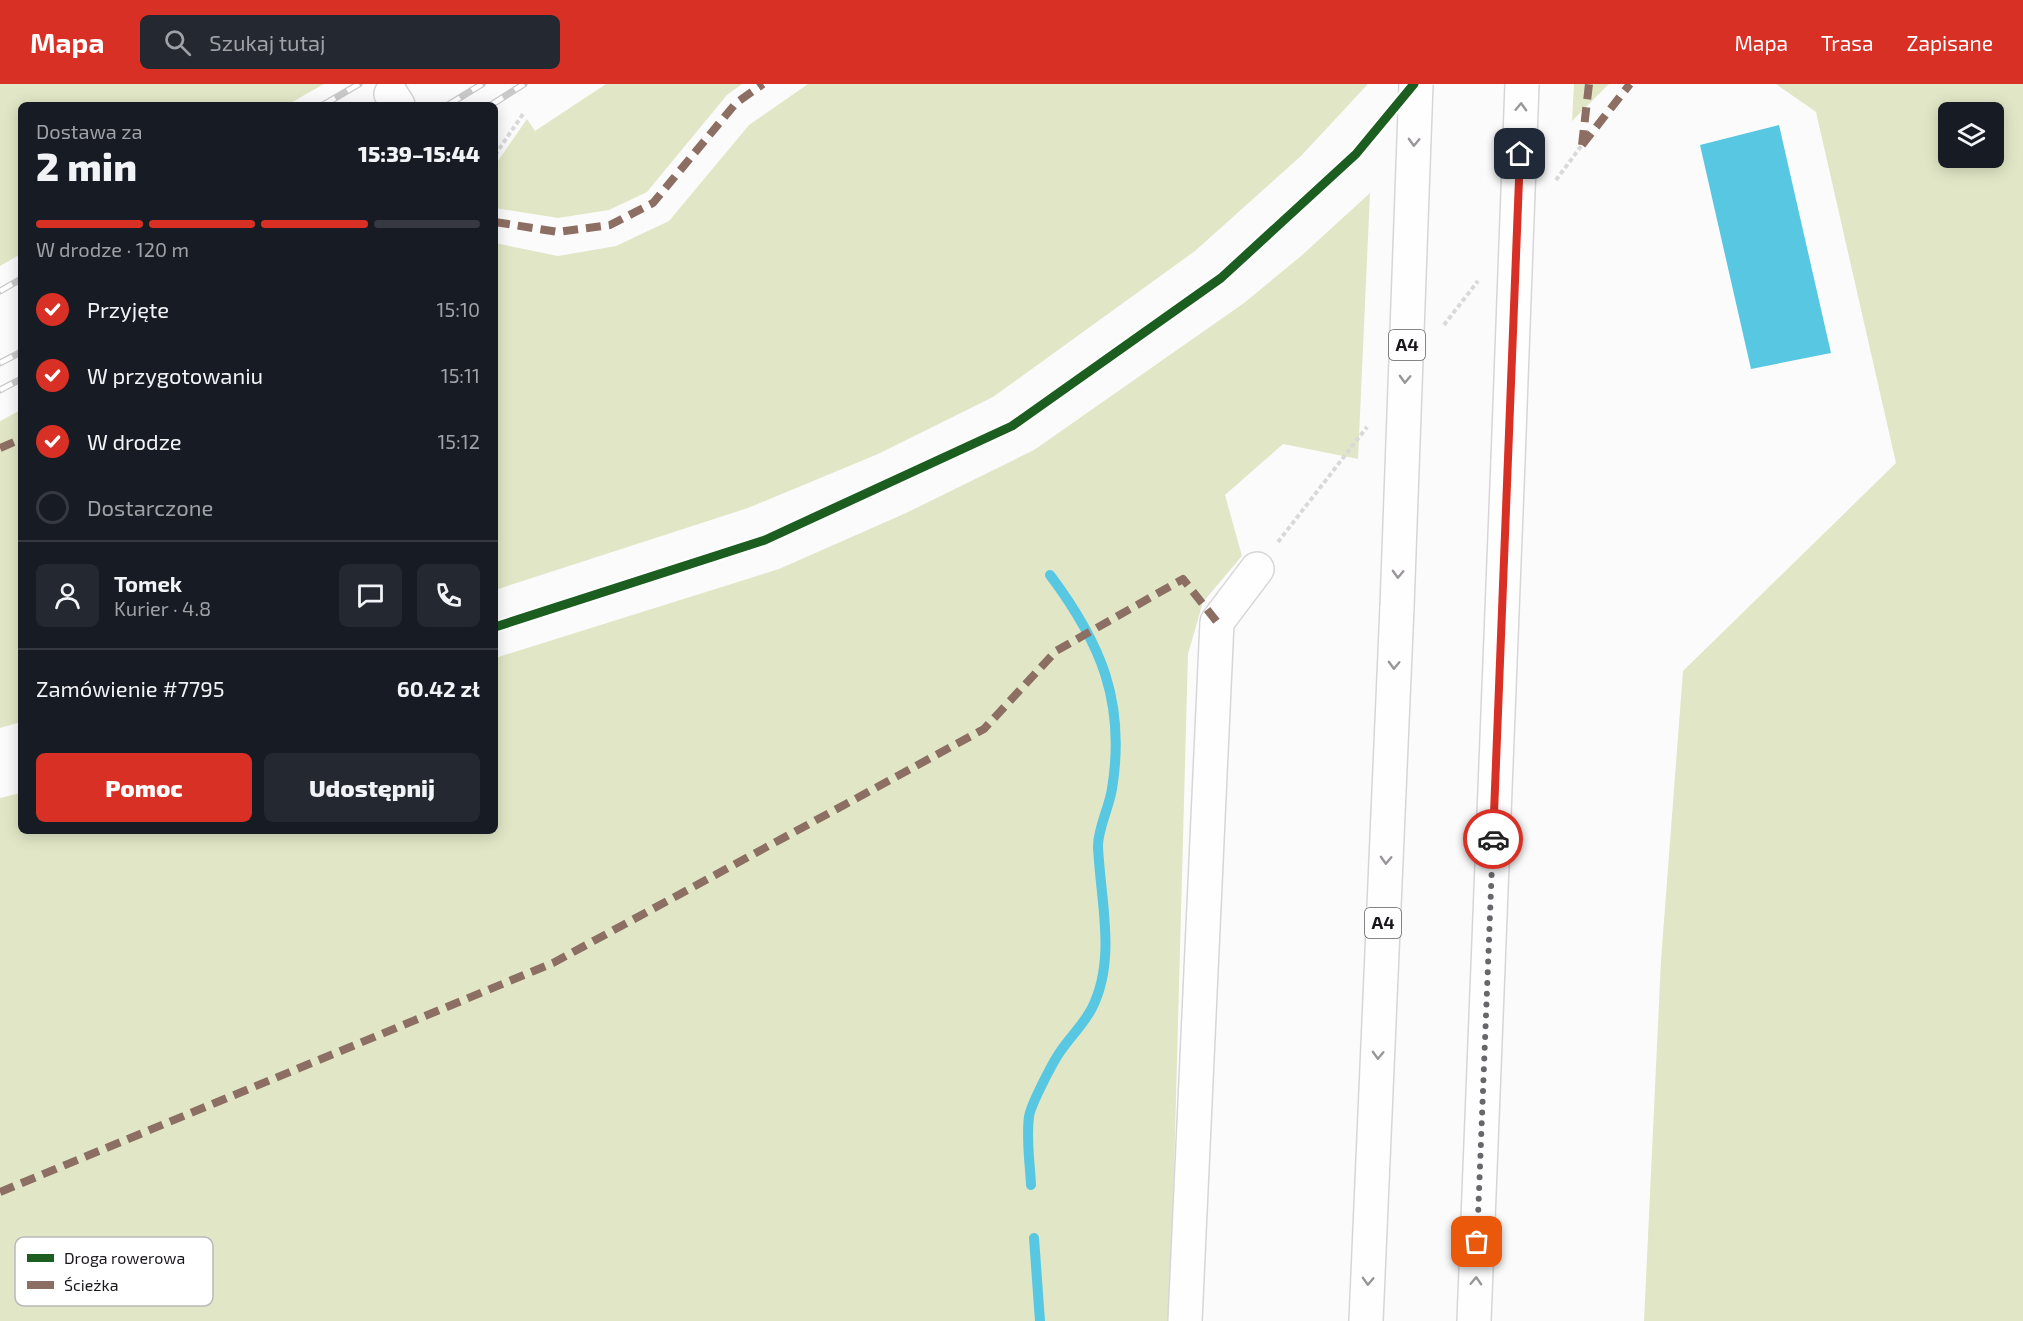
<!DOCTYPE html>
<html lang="pl">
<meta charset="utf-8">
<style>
body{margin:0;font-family:"Exo 2",sans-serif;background:#242831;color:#f1f3f6;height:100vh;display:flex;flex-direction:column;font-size:22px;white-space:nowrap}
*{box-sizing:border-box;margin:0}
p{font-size:20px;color:#9ea1a6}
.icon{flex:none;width:33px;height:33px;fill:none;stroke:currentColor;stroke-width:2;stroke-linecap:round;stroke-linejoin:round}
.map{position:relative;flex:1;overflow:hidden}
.side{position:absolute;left:18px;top:18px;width:480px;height:732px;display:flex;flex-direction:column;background:#171b24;border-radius:9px;box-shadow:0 3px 15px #0003}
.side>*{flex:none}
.controls{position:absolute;left:1938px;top:18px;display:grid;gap:12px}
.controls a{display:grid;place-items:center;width:66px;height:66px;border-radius:9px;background:#171b24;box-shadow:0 3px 15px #0003;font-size:30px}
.pin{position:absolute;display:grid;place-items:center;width:51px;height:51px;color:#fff;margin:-26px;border-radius:12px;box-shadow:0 3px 9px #0006}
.courier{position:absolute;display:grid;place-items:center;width:60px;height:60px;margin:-30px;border:4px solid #d93025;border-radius:50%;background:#fff;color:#222;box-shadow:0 2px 8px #0007}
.headline em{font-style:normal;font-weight:800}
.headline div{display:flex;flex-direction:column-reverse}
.headline{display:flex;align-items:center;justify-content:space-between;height:102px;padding:0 18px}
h1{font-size:39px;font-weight:800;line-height:45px}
.bar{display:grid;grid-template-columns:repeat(4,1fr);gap:9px 6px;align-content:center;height:72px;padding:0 18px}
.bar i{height:8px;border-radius:4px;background:#363941}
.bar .current{background:#d93025}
.bar p{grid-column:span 4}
.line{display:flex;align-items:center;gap:15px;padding:0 18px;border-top:2px solid #363941}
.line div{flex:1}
.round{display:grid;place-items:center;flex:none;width:63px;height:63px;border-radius:9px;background:#242831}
ol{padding:0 18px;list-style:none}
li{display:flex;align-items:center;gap:18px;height:66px}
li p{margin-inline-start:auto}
li .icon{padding:6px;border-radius:50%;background:#d93025;color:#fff;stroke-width:4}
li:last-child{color:#9ea1a6}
li i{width:33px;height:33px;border:3px solid #363941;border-radius:50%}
.cta{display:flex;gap:12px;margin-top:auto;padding:12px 18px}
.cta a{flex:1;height:69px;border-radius:9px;background:#d93025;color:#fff;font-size:24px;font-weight:800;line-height:69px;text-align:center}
.cta a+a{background:#242831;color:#f1f3f6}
header{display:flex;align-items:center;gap:36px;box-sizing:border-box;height:84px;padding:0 30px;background:#d93025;color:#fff}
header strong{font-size:28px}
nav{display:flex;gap:33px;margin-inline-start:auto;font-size:21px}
.search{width:420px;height:54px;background:#242831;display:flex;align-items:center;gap:15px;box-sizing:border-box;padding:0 21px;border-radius:9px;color:#9ea1a6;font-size:22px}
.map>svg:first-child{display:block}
</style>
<header>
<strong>Mapa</strong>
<div class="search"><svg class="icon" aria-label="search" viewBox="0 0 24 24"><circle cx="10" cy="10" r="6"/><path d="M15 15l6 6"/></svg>Szukaj tutaj</div>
<nav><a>Mapa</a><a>Trasa</a><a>Zapisane</a></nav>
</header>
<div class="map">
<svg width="2023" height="1237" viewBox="0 0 2023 1237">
<rect width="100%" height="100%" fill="#fcfbfc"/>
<!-- green -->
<g fill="#e1e7c6" fill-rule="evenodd">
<path d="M0,0H324L287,21H21V170L0,182Z"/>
<path d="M606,0H742L727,11L647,108L609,126L558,134L495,124V81L527,35L535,47Z"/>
<path d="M808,0H1368L1301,72L1195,167L993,313L878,370L748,424L495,506V159L558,172L616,162L669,137L749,41Z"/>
<path d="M1574,0H1609L1572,37Z"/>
<path d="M1776,0H2023V1237H1644L1661,876L1683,587L1896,379L1816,28ZM1948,28H1994V74H1948Z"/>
<path d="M1370,109L1358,375L1283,360L1225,411L1242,472L1203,518L1188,570L1170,1237H0V714L21,709V747H495V574L779,485L906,429L1034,366L1244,219L1301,172Z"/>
<path d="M21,326V638L0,644V337Z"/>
</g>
<!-- water -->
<path fill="#58c7e2" d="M1779,41L1831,269L1751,285L1700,61Z"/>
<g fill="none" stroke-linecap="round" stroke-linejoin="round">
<!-- stream -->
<g stroke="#58c7e2" stroke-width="10">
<path d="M1031,1101C1030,1079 1026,1055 1029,1033C1030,1022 1053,978 1060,968C1070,953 1084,940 1092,924C1117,875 1100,814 1098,762C1098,744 1109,724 1112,705C1126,618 1101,559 1050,491"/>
<path d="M1034,1154L1040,1237"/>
</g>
<defs>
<g id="minor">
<path d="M391,10L398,21"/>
<path d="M1185,1237L1217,538L1257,485"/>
</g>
<g id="highway">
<path d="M1366,1237L1397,523"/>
<path d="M1474,1237L1508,376"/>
</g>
</defs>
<!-- minor casing -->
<use href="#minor" stroke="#d7d5d8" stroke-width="36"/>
<!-- highway casing -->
<use href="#highway" stroke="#d7d5d8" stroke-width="36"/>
<!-- path -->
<g stroke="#d9d9d9" stroke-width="4" stroke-dasharray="4.5 3" stroke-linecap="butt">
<path d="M495,71L523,30"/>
<path d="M1556,96L1582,61"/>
<path d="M1444,241L1478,197"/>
<path d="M1278,458L1367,343"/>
</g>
<!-- minor -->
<use href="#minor" stroke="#fffeff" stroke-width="33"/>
<!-- highway -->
<use href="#highway" stroke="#fffeff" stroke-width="33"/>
<defs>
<g id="rail">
<path d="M323,21L359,0"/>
<path d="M448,21L482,0"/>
<path d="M491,21L524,0"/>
<path d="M0,207L21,195"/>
<path d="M0,279L21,268"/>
<path d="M0,306L21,295"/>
</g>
</defs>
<!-- rail casing -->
<use href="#rail" stroke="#c9c9c9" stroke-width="7"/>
<!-- rail -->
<use href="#rail" stroke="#fff" stroke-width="4.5" stroke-dasharray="14" stroke-linecap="butt"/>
<defs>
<g id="highway-bridge">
<path d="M1508,376L1522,0"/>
<path d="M1397,523L1416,0"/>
</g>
</defs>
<!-- highway-bridge casing -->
<use href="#highway-bridge" stroke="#d7d5d8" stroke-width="36" stroke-linecap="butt"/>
<!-- highway-bridge -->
<use href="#highway-bridge" stroke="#fffeff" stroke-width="33"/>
<!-- quiet -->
<g stroke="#8d6e63" stroke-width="8" stroke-dasharray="15 8" stroke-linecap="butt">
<path d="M1582,61L1630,0"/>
<path d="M1582,61L1589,0"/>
<path d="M495,138L558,148L610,141L653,119L736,19L763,0"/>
<path d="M0,364L21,355"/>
<path d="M0,1108L553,879L984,645L1056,567L1183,495L1217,538"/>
</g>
<defs>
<path id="cycleway" d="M495,543L765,456L1012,342L1221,194L1356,70L1414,0"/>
</defs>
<!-- cycleway casing -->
<use href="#cycleway" stroke="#fff" stroke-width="13"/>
<!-- cycleway -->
<use href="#cycleway" stroke="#1b5e20" stroke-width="9"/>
</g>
<!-- one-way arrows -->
<defs><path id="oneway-chevron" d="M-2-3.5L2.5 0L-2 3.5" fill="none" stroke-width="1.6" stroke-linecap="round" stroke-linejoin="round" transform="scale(1.5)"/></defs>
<g stroke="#989699">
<use href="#oneway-chevron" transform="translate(1521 23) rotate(-88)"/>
<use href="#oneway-chevron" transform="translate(1414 58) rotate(92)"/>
<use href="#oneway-chevron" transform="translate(1405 295) rotate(92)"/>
<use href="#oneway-chevron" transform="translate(1398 490) rotate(92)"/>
<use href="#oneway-chevron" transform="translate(1394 581) rotate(92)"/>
<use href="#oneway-chevron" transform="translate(1386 776) rotate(92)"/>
<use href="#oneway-chevron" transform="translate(1378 971) rotate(92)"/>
<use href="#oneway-chevron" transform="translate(1368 1197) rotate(92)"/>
<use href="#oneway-chevron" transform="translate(1476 1197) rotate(-88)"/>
</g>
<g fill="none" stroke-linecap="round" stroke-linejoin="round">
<!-- done -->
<path stroke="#68666a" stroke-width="6" stroke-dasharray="0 10.8" d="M1477,1158L1493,755"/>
<!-- route -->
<path stroke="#d93025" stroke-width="8" d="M1493,755L1520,70"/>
</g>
<g text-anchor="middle" stroke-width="4.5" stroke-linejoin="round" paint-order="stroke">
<!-- shield labels -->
<g fill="#fff" stroke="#5e5c60" stroke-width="1.5">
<rect x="1389" y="246" width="36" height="30" rx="4.5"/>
<rect x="1365" y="824" width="36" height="30" rx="4.5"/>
</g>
<g font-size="18" font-weight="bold" fill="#19161c">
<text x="1407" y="267">A4</text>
<text x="1383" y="845">A4</text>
</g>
</g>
<!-- legend -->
<rect x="15" y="1153" width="198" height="69" rx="9" fill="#fff" stroke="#bab9bb" stroke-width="1.5"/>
<rect x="27" y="1170" width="27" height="8" fill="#1b5e20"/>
<rect x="27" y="1197" width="27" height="8" fill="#8d6e63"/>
<g font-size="16" fill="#19161c">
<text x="64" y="1180">Droga rowerowa</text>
<text x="64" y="1207">Ścieżka</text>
</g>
</svg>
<div class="controls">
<a><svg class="icon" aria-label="layers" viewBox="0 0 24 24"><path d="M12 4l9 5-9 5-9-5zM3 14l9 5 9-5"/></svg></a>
</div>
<div class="pin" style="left:1477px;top:1158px;background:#ea580c"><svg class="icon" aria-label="bag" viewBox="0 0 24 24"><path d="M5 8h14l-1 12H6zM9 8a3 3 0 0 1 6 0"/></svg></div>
<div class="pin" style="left:1520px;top:70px;background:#1f2937"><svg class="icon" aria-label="home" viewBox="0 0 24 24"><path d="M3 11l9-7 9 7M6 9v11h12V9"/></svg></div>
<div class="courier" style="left:1493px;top:755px"><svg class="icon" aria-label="car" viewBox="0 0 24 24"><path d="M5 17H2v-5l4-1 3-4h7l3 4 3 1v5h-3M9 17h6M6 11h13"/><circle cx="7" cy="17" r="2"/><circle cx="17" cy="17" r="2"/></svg></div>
<section class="side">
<div class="headline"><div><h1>2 min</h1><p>Dostawa za</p></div><em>15:39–15:44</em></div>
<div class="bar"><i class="current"></i><i class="current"></i><i class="current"></i><i></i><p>W drodze · 120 m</p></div>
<ol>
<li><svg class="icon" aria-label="check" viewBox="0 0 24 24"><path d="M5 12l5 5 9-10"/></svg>Przyjęte<p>15:10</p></li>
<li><svg class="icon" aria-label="check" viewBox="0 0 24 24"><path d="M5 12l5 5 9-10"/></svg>W przygotowaniu<p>15:11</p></li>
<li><svg class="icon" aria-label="check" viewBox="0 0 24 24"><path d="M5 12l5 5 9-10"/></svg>W drodze<p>15:12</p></li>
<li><i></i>Dostarczone</li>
</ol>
<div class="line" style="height:108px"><a class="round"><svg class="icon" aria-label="person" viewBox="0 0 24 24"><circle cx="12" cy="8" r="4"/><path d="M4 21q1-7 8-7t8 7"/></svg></a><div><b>Tomek</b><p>Kurier · 4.8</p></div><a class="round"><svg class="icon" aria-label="chat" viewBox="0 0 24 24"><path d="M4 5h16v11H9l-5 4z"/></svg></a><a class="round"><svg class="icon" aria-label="phone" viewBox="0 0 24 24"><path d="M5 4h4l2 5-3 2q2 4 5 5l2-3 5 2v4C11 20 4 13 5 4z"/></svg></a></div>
<div class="line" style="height:78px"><div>Zamówienie #7795</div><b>60.42 zł</b></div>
<div class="cta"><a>Pomoc</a><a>Udostępnij</a></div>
</section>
</div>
